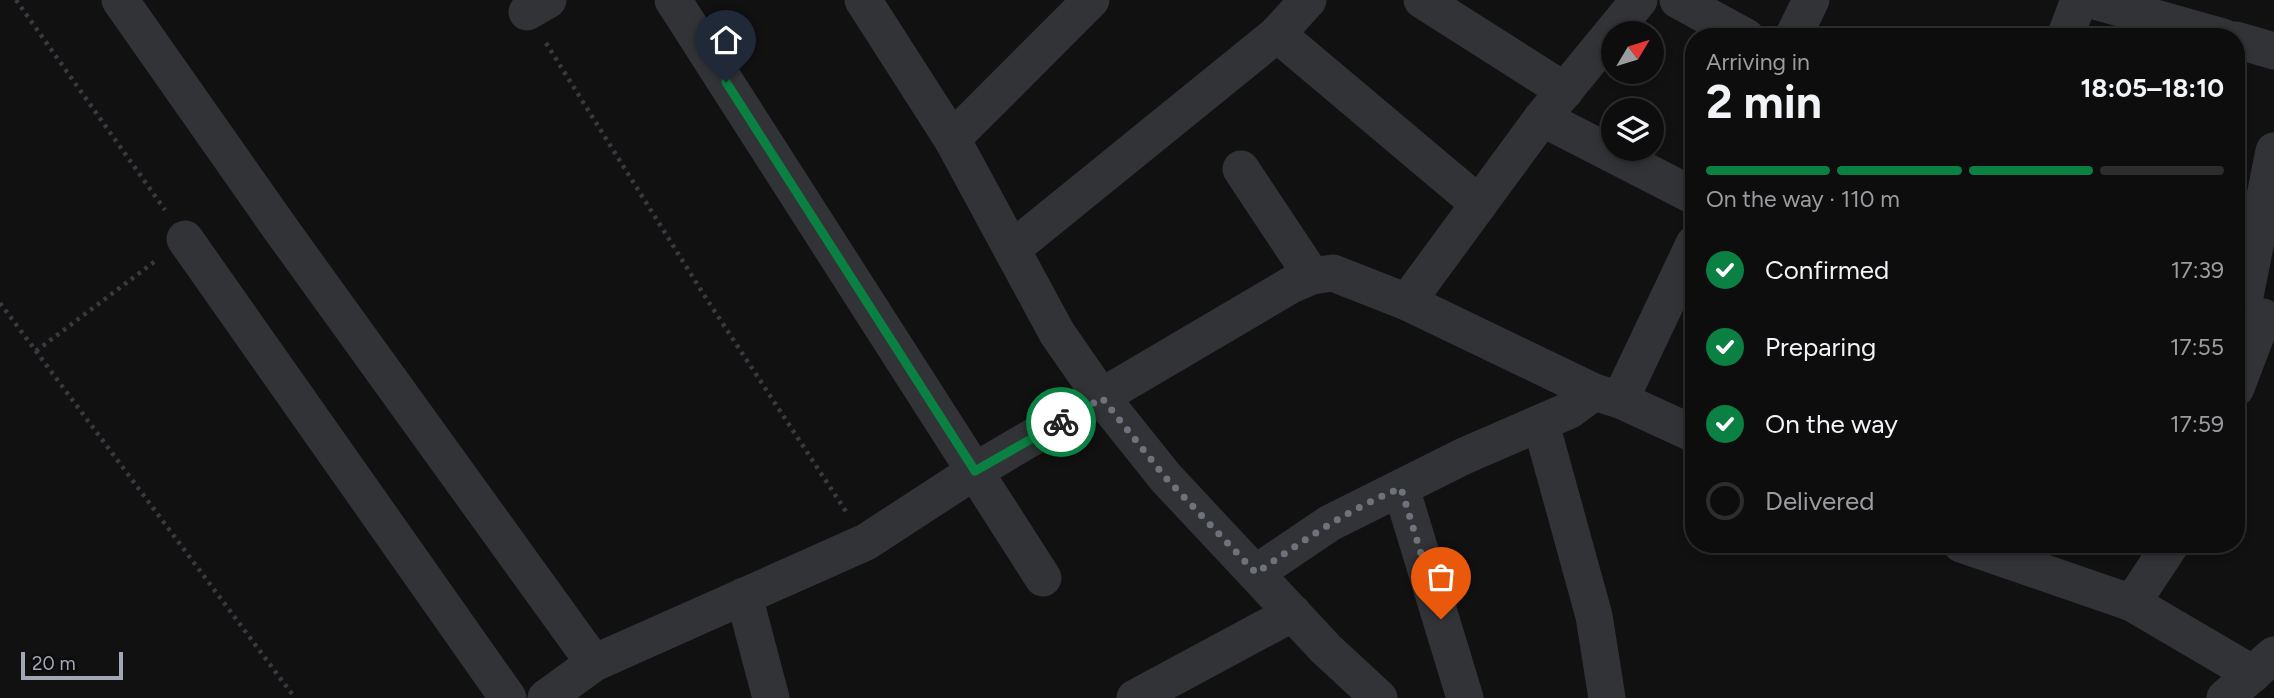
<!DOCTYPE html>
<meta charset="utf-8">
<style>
body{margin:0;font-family:Figtree,sans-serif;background:#1b1b1c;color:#f1f3f6;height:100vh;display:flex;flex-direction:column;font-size:26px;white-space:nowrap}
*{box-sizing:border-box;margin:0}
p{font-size:23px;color:#9a9c9e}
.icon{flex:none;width:38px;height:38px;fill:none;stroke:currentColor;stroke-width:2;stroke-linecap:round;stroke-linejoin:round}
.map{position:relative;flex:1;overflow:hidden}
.details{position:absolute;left:1685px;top:28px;width:560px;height:525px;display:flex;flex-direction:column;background:#0d0d0e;border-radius:28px;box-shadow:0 4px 10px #0003,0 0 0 2px #2d2d2e}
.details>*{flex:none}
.needle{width:46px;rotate:52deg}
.controls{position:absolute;left:1601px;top:21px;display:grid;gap:14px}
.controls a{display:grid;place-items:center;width:63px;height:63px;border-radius:50%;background:#0d0d0e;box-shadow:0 4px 10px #0003,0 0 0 2px #2d2d2e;font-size:35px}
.scale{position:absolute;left:21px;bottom:18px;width:102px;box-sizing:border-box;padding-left:7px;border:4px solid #a1a7b4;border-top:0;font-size:19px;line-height:24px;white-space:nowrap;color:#a1a7b4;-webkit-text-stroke:5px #0c0c0d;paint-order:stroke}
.pin{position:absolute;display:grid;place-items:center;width:60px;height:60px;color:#fff;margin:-72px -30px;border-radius:50% 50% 50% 0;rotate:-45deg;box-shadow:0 0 7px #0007}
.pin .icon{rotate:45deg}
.courier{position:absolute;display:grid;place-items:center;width:70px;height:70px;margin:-35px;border:5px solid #0b8043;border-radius:50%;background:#fff;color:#222;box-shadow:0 2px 9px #0007}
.headline em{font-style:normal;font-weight:700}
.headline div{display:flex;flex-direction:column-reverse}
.headline{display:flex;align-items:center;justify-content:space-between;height:119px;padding:0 21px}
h1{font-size:46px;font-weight:700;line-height:52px}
.bar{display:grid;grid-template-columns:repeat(4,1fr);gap:10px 7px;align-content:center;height:84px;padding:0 21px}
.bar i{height:9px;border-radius:5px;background:#2d2d2e}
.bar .active{background:#0b8043}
.bar p{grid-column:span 4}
ol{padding:0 21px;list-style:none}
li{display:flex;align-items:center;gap:21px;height:77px}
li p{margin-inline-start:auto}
li .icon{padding:7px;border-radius:50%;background:#0b8043;color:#fff;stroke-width:4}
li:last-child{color:#9a9c9e}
li i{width:38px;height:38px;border:4px solid #2d2d2e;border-radius:50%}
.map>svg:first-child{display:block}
</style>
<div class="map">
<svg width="2274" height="698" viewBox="0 0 2274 698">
<rect width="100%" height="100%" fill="#111112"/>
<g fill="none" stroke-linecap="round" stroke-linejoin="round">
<!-- path -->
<g stroke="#373a3f" stroke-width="4.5" stroke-dasharray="3.5 5" stroke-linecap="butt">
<path d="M16,0L165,210"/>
<path d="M546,43L704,295L847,513"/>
<path d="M0,303L295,698"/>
<path d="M36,351L158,259"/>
</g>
<!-- minor -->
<g stroke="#313337" stroke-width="37">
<path d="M120,0L280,228L594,663"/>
<path d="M673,0L1043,578"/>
<path d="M863,0L952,139L1057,333L1102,398L1166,478L1326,649L1379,698"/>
<path d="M1422,0L1565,91"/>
<path d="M1678,0L1746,37"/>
<path d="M2091,0L2223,37"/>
<path d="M527,12L548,0"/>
<path d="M1277,34L1479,204"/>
<path d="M1793,37L1811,0"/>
<path d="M2065,37L2079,0"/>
<path d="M2236,40L2274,51"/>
<path d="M1542,118L1694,196"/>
<path d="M952,139L1091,0"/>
<path d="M1241,169L1312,276"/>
<path d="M185,239L508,698"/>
<path d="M1012,249L1277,34L1308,0"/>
<path d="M1407,302L1542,118L1639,0"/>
<path d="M2243,306L2274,151"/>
<path d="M2236,388L2263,317"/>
<path d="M1620,400L1694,244"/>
<path d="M1541,424L1594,616L1607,698"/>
<path d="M1401,488L1465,698"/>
<path d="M1961,544L2132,603L2253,674"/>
<path d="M1256,573L1330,523L1464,456L1570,410L1594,392"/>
<path d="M744,596L771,698"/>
<path d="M2132,603L2171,544"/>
<path d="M546,698L594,663L866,542L975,471L1291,285L1312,276L1333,273L1407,302L1594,392L1620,400L1694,434"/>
<path d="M1135,698L1293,613"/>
<path d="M2225,698L2274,655"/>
</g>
</g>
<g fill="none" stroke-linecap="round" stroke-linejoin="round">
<!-- done -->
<path stroke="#6f727b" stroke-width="7" stroke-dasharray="0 12.6" d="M1061,422L1102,398L1166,478L1256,573C1303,541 1348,509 1401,488L1441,619"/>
<!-- route -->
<path stroke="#0b8043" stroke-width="9" d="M726,82L975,471L1061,422"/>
</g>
</svg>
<div class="controls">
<a><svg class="needle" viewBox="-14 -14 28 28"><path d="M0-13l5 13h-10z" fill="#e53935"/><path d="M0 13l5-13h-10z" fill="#9a9c9e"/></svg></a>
<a><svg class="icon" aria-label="layers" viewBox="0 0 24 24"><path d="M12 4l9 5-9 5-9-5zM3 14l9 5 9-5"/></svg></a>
</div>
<div class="scale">20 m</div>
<div class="pin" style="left:1441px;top:619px;background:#ea580c"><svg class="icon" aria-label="bag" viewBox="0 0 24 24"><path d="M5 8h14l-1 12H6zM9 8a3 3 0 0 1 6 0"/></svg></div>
<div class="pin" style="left:726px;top:82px;background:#1f2937"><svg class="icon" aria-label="home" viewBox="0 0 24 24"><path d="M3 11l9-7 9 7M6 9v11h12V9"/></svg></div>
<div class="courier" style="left:1061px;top:422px"><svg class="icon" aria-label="bike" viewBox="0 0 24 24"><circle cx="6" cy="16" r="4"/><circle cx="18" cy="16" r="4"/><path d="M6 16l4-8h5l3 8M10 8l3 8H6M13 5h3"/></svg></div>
<section class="details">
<div class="headline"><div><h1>2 min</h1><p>Arriving in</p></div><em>18:05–18:10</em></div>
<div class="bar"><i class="active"></i><i class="active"></i><i class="active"></i><i></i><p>On the way · 110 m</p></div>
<ol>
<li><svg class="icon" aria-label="check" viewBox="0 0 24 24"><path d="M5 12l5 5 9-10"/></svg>Confirmed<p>17:39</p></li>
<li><svg class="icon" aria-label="check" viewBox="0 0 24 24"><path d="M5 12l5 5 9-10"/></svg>Preparing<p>17:55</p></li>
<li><svg class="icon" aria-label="check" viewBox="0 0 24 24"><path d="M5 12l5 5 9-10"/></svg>On the way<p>17:59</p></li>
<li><i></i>Delivered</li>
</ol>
</section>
</div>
